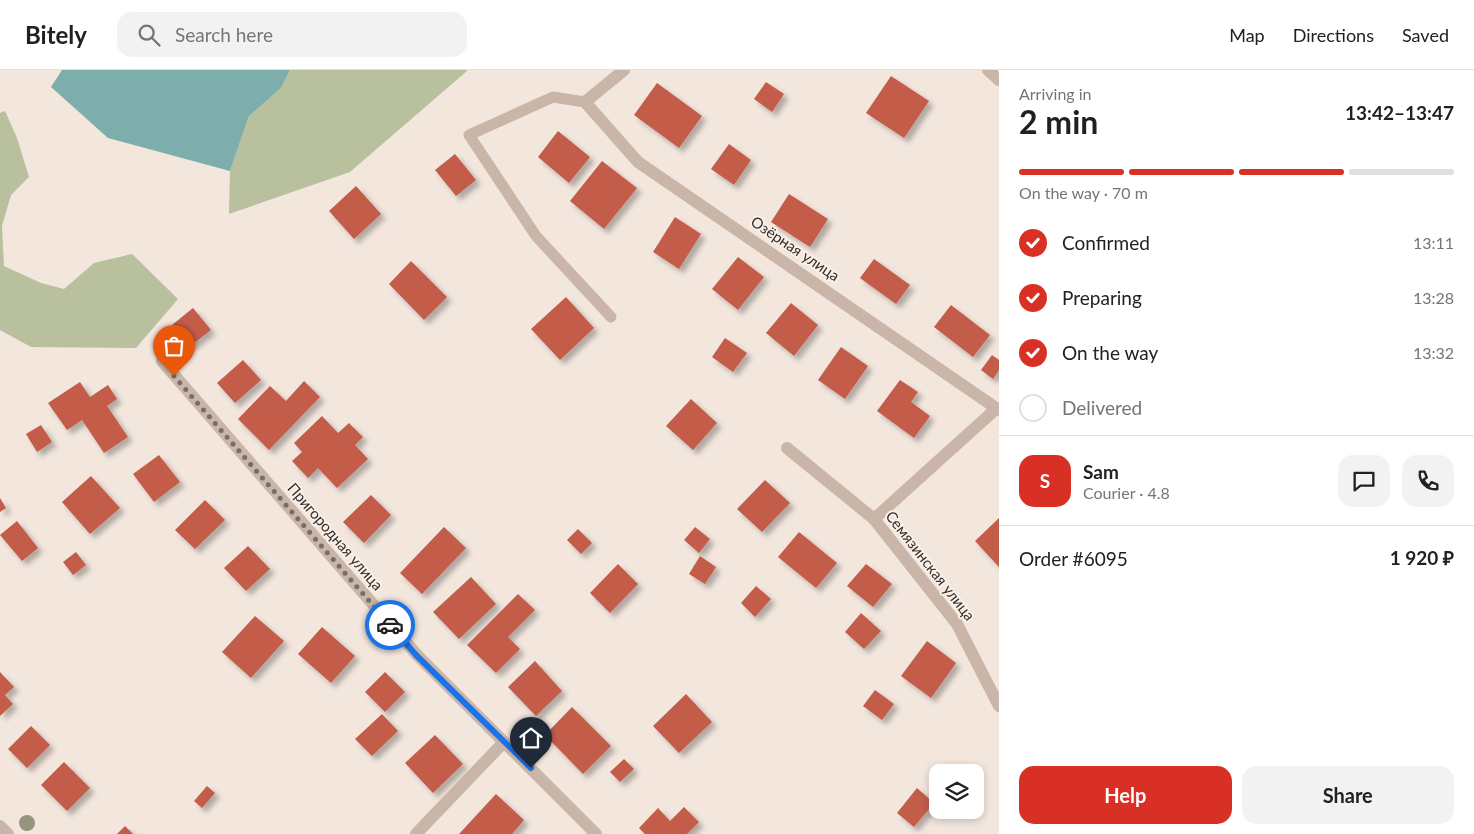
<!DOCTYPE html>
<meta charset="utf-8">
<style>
body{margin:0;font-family:Lato,sans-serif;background:#f2f2f2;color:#202124;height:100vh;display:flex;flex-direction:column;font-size:19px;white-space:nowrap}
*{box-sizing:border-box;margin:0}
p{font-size:16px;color:#757577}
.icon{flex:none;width:28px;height:28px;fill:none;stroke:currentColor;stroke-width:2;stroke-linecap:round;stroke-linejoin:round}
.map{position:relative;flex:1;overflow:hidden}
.details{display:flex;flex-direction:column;background:#fff;width:475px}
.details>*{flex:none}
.fabs{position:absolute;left:929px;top:694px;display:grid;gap:10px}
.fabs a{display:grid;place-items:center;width:55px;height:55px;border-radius:10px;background:#fff;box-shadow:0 2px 8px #0003;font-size:25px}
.pin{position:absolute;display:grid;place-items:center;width:42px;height:42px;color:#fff;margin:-51px -21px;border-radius:50% 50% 50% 0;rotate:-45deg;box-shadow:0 0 5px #0007}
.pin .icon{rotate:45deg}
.courier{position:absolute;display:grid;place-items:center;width:50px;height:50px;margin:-25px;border:4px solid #1a73e8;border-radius:50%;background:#fff;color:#222;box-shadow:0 1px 6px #0007}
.headline em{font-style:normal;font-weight:700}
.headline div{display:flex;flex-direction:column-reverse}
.headline{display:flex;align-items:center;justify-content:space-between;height:85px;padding:0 20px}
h1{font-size:32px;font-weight:700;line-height:38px}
.bar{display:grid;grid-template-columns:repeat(4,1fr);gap:8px 5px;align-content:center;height:60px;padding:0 20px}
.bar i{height:6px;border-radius:4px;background:#e0e0e0}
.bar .selected{background:#d93025}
.bar p{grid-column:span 4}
.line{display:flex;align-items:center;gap:12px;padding:0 20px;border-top:1px solid #e0e0e0}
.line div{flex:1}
.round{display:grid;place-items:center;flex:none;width:52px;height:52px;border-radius:15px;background:#f2f2f2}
ol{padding:0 20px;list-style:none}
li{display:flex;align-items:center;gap:15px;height:55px}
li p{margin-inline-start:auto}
li .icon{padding:5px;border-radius:50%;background:#d93025;color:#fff;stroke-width:4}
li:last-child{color:#757577}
li i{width:28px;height:28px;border:2px solid #e0e0e0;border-radius:50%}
.button{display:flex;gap:10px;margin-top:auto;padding:10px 20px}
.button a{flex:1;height:58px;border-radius:15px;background:#d93025;color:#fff;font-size:20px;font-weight:700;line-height:58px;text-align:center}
.button a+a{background:#f2f2f2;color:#202124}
header{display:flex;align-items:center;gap:30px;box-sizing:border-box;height:70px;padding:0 25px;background:#fff;border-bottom:1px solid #e0e0e0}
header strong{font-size:24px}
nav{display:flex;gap:28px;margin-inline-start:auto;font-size:18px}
.search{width:350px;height:45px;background:#f2f2f2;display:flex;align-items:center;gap:12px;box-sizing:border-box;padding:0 18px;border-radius:15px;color:#757577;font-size:19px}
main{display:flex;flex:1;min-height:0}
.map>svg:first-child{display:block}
</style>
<header>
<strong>Bitely</strong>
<div class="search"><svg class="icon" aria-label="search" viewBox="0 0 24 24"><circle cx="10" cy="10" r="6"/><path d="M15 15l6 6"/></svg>Search here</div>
<nav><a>Map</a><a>Directions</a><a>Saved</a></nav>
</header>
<main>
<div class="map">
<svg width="999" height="764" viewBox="0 0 999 764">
<defs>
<filter id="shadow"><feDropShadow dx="4.5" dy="4.5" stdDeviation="2.5" flood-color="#0004"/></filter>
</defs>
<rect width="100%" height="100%" fill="#f2e6dd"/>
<!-- green -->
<g fill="#b8c09d">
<path d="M290,0H467V1L350,102L229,144L230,101L249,46L281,18Z"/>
<path d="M5,41L17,68L29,107L11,125L2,156L4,196L41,213L64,219L94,193L132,184L178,229L136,278L31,277L0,260V43Z"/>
</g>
<!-- water -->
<path fill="#7daeab" d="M62,0H290L281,18L249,46L230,101L108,68L51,17Z"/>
<!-- building -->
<g fill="#c35b4a" filter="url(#shadow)">
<path d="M891,6L929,31L904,68L866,43Z"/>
<path d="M766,12L784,24L772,42L754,29Z"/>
<path d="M657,13L702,46L679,78L634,45Z"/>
<path d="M558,61L590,87L569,113L538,87Z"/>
<path d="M729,74L751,90L734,115L711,99Z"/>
<path d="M455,84L476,110L456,126L435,100Z"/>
<path d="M602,91L637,118L604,159L570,131Z"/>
<path d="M356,116L381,144L354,169L329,141Z"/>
<path d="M789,124L828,149L810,177L771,152Z"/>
<path d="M675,147L701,164L679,199L653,182Z"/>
<path d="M738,187L764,207L738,240L712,219Z"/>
<path d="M874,189L910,215L896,234L860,208Z"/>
<path d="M411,191L447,227L424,250L389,214Z"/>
<path d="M566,227L594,258L560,290L531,259Z"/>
<path d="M791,233L818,255L794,286L766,263Z"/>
<path d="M951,235L990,265L973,287L934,257Z"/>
<path d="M193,238L211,260L189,277L172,255Z"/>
<path d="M725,268L747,283L733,302L712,287Z"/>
<path d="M841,277L868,296L845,329L818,310Z"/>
<path d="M992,285L999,290V300L993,309L981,300Z"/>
<path d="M243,290L261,310L235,333L217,313Z"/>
<path d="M900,310L918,322L911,332L930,346L914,368L877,341Z"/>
<path d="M304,311L320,327L269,380L238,349L270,316L286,331Z"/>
<path d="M80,312L90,327L108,315L117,329L107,336L128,367L104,383L82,350L67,360L48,333Z"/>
<path d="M691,329L717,353L693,380L666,356Z"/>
<path d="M322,346L338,363L349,353L363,367L355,375L368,389L337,418L318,398L308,408L292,391L302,382L294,373Z"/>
<path d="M41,355L52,372L37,382L26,364Z"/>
<path d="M159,385L180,412L154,432L133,404Z"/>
<path d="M91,406L120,438L90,464L62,432Z"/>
<path d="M765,410L790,433L762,462L737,439Z"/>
<path d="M371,425L391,445L364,473L343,452Z"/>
<path d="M0,428L6,438L0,442Z"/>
<path d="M205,430L225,450L195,479L175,460Z"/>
<path d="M999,448V497L975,471Z"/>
<path d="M17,451L38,478L22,491L0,465Z"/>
<path d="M444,457L466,478L422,524L400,503Z"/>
<path d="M695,457L710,469L699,483L684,470Z"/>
<path d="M578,459L592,473L581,484L567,470Z"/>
<path d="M799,462L837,493L816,518L778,487Z"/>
<path d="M248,476L270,499L246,521L224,498Z"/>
<path d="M76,482L86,495L73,505L63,492Z"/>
<path d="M700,486L716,497L705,514L689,504Z"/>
<path d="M618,494L638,514L610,543L590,523Z"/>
<path d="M866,494L892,514L873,537L847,516Z"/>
<path d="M471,507L496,534L459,569L433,542Z"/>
<path d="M756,516L771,529L755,547L741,533Z"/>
<path d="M518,524L535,540L508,567L520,579L496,603L467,575Z"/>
<path d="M861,543L881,561L864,579L845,562Z"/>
<path d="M255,546L284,571L251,608L222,582Z"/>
<path d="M322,557L355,586L331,613L298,584Z"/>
<path d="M927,571L956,593L931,628L901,606Z"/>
<path d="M535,591L562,621L536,646L508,617Z"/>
<path d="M0,602L14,617L5,625L13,634L0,646Z"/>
<path d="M385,602L405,622L385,642L365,622Z"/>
<path d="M875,620L894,634L882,650L863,636Z"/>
<path d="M686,624L712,652L679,683L653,656Z"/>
<path d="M572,637L611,676L583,704L545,665Z"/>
<path d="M382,644L398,661L372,686L355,669Z"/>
<path d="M31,656L50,675L27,698L8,679Z"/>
<path d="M435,665L463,694L433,723L405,693Z"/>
<path d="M624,689L634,699L620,712L610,702Z"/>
<path d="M64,692L90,718L67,741L41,715Z"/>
<path d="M207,716L215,723L202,738L194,731Z"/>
<path d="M917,718L934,733L914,757L897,743Z"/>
<path d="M496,724L524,750L512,764H459Z"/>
<path d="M684,737L699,752L687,764H645L639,758L658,738L670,751Z"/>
<path d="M125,756L133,764H117Z"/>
</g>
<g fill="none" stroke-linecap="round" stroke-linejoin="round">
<!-- service -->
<path stroke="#cab5a9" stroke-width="11" d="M585,32L553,27L469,65L536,166L611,247"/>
<!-- minor -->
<g stroke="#cab5a9" stroke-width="12">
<path d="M624,0L585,32L638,92L999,340"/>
<path d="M988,0L999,10"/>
<path d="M162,291L417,585L596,764"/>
<path d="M787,378L874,449L957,554L999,636"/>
<path d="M874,449L997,338"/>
<path d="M0,756L8,764"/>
<path d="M416,764L504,672"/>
</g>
</g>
<!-- trees -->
<circle fill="#96967c" cx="27" cy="753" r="8"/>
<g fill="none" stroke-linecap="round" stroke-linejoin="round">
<!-- done -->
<path stroke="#786d68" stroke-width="5" stroke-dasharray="0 9" d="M174,306L390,555"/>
<!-- route -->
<path stroke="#1a73e8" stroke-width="6" d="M390,555L416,585L531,698"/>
</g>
<g text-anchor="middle" stroke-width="4" stroke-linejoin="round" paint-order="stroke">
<!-- street labels -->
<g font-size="15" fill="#372c29" stroke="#f9f0e9">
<text transform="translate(795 179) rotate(34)" y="5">Озёрная улица</text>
<text transform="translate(335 467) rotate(49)" y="5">Пригородная улица</text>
<text transform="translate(930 496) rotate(52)" y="5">Семязинская улица</text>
</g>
</g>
</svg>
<div class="fabs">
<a><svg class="icon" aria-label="layers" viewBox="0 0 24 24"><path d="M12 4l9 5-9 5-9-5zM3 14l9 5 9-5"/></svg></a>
</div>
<div class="pin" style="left:174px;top:306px;background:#ea580c"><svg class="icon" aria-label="bag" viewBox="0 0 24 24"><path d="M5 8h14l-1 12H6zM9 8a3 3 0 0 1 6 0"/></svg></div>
<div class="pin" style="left:531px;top:698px;background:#1f2937"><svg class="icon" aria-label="home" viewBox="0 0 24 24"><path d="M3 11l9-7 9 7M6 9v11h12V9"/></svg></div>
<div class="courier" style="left:390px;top:555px"><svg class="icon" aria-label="car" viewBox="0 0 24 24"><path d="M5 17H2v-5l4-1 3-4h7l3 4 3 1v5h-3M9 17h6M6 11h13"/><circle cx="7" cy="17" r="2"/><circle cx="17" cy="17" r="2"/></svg></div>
</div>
<section class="details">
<div class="headline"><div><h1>2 min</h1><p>Arriving in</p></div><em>13:42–13:47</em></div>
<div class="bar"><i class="selected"></i><i class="selected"></i><i class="selected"></i><i></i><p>On the way · 70 m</p></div>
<ol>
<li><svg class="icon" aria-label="check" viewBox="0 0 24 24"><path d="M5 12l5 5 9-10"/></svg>Confirmed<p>13:11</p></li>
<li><svg class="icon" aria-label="check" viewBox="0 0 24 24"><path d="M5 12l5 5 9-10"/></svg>Preparing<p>13:28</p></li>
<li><svg class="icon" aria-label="check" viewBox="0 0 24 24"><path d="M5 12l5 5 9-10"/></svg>On the way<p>13:32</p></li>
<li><i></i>Delivered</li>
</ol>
<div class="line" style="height:90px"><b class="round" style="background:#d93025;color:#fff">S</b><div><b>Sam</b><p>Courier · 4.8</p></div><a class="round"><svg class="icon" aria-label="chat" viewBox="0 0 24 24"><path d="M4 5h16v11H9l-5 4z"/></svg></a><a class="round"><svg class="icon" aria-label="phone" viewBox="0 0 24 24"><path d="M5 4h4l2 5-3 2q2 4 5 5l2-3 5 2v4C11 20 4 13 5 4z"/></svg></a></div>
<div class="line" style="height:65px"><div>Order #6095</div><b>1 920 ₽</b></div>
<div class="button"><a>Help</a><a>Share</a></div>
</section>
</main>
